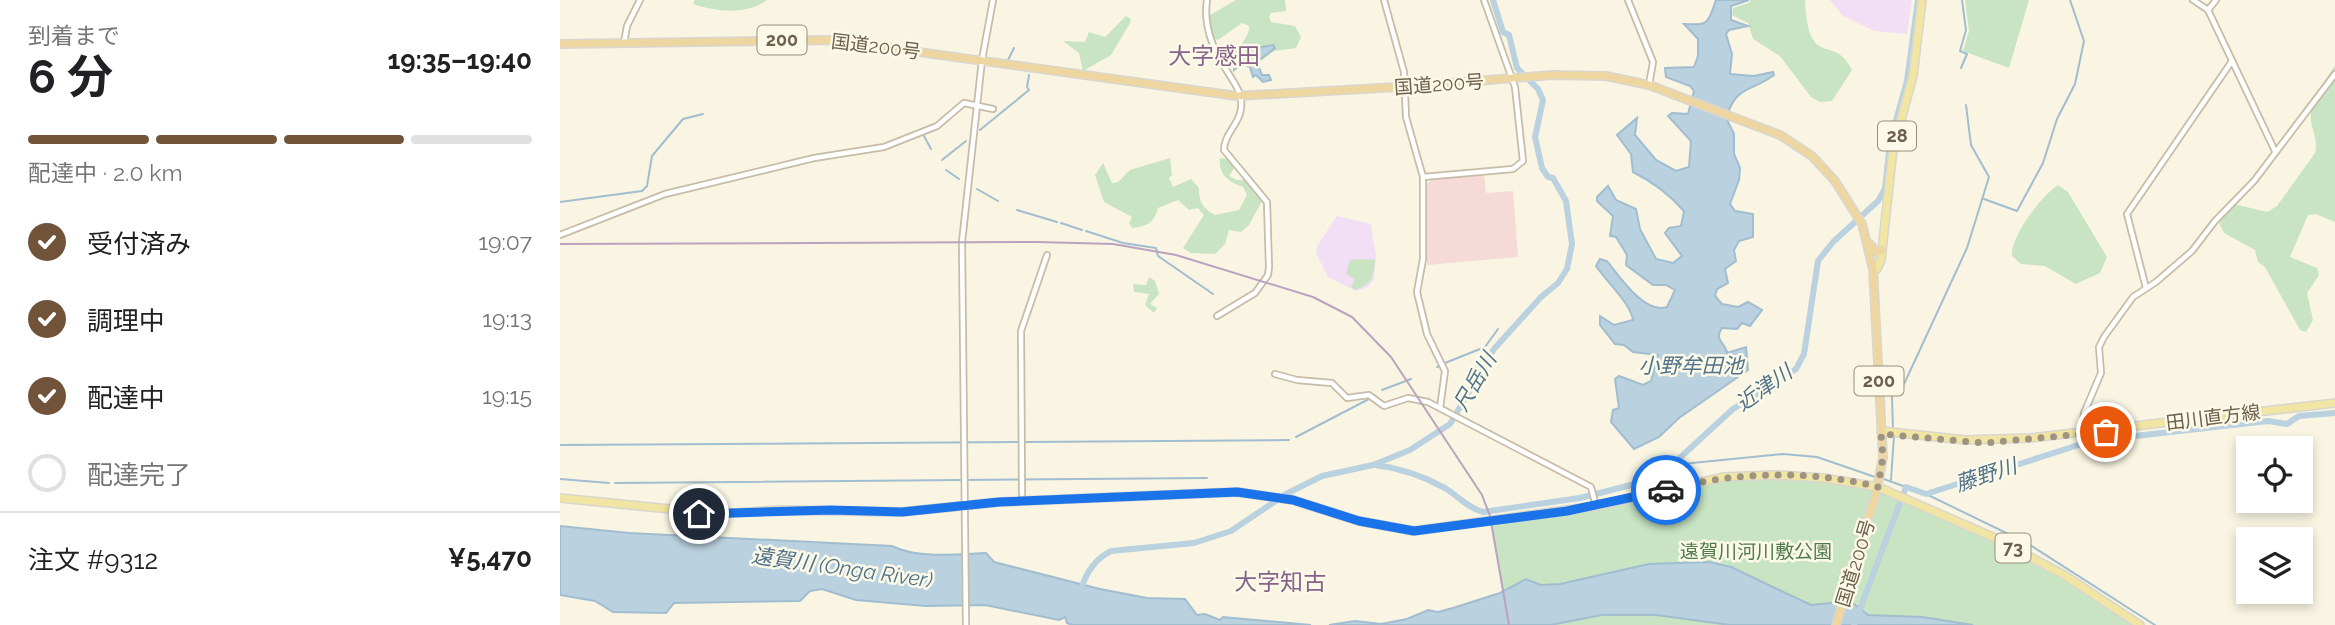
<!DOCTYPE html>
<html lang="ja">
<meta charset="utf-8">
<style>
body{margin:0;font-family:Raleway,"Noto Sans JP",sans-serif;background:#f6f6f6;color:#202124;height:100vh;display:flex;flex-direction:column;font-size:26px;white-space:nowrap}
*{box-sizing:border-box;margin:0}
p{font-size:23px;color:#757577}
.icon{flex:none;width:38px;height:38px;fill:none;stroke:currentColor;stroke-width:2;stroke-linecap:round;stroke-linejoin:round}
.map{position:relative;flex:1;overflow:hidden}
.side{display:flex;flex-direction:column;background:#fff;width:560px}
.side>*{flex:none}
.fabs{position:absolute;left:1676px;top:436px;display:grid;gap:14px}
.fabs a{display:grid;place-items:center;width:77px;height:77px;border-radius:0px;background:#fff;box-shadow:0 4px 10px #0003;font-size:35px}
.pin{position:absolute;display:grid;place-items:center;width:60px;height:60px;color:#fff;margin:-30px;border:4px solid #fff;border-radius:50%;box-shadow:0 2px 7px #0007}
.courier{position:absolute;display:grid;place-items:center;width:70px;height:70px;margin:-35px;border:5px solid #1a73e8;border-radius:50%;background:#fff;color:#222;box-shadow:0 2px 9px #0007}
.headline em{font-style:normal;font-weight:700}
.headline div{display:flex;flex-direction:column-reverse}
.headline{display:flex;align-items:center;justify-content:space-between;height:119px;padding:0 28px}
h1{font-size:46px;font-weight:700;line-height:52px}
.bar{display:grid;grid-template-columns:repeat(4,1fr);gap:10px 7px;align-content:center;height:84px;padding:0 28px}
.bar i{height:9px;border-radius:5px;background:#e0e0e0}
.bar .active{background:#71533a}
.bar p{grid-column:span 4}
.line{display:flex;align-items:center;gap:18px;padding:0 28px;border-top:2px solid #e0e0e0}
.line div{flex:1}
ol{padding:0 28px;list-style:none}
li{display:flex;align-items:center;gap:21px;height:77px}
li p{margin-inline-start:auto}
li .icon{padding:7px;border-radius:50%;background:#71533a;color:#fff;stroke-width:4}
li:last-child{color:#757577}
li i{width:38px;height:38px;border:4px solid #e0e0e0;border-radius:50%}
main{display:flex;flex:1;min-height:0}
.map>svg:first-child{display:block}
</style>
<main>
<section class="side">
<div class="headline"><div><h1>6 分</h1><p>到着まで</p></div><em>19:35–19:40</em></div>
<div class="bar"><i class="active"></i><i class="active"></i><i class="active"></i><i></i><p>配達中 · 2.0 km</p></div>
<ol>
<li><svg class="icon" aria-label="check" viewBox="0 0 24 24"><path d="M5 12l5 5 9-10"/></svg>受付済み<p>19:07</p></li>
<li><svg class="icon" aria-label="check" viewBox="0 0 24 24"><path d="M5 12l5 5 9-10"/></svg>調理中<p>19:13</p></li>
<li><svg class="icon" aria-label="check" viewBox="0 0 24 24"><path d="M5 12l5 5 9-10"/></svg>配達中<p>19:15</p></li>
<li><i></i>配達完了</li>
</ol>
<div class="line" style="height:91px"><div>注文 #9312</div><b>¥5,470</b></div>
</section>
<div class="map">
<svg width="1775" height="625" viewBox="0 0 1775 625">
<rect width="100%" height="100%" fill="#f9f5e2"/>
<!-- education -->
<g fill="#f2dff5">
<path d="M1270,0H1352L1347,34L1314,31L1283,16Z"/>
<path d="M777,216L811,224L816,257L814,279L808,287L796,291L768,277L756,253L757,246Z"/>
</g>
<!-- medical -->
<path fill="#f5dad7" d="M924,174L926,193L953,191L958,257L867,265V184L872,179Z"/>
<!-- green -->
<g fill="#c8e4c3">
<path d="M135,0H207C187,15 157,12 133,4Z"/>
<path d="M676,0H725L726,11L711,13L709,17L711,22L735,26L741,37L736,48L714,51L695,65L680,64L673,58C677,48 691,35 689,26L682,23L658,40L650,37L646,28L650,15Z"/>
<path d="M1191,0H1245C1248,72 1274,32 1292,70L1272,101L1260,102L1251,97L1220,56L1193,39L1188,23L1172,15L1173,8L1189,3Z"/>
<path d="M1405,0H1469L1449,68L1403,51L1409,31Z"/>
<path d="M566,16L571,19L570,23L551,55L523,71L519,53L503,41L525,42L529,32L545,37Z"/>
<path d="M1775,65V222L1756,214L1748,215L1730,257L1757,268L1759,275L1747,293L1753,320L1746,332L1740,330L1705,267L1698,262L1695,250L1664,233L1659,223L1674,204L1707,212L1717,206L1755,153C1758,140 1753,133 1751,121C1748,102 1766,80 1775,65Z"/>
<path d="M610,158L612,175L609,178L613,187L631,179L639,188C638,202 644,209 655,215L679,210L687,195L683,187C669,182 658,175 660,158L667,159L674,168L669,176L677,180H687L702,201L689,225L681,232L669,230L665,244L655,254L631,253L623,248L644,215L638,208L629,210L618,200L598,208C594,223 587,226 572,228L569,223L572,217L544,202L535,175L543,163L552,183L558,182L570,170Z"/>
<path d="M1498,185L1508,192L1547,257L1540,273L1516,284L1485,266L1461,264L1452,256C1450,237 1482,195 1498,185Z"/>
<path d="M802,259L815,260C813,277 813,284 795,290L791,287L795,279L786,274L790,260Z"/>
<path d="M589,277L595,281L599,294L590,304L597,308L594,313L585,305L589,294L574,292L573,284L586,285Z"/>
<path d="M1212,476C1244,479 1276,481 1307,489C1405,515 1493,571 1577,625H949L932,526L1037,508L1169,479Z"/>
</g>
<!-- water -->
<g fill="#bad1df" stroke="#a1bdd0" stroke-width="2">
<path d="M1156,0H1189L1171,6V20L1188,26L1169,30L1166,34L1172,54L1170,74L1194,76L1213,72L1214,75C1190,93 1177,84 1166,118L1174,134V154L1180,168L1179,180L1170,204L1175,211L1193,214V237L1179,241L1174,250L1176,261L1165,269L1168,283L1157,289L1155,296L1162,304L1178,307L1188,302L1202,310L1190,326L1182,323L1177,329L1162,328C1153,340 1166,343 1167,353L1186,347L1188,370L1119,418L1099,437L1074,449L1051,422L1053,410L1059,408L1055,379L1059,376L1083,385L1091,381L1098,355L1073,352L1064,345L1055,344L1040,325V316L1054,325L1073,320C1071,304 1046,281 1036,266L1040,259L1047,261C1059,276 1085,315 1107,307L1115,290L1106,285H1093L1066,265L1067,255L1056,237L1050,236L1053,216L1037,201V197L1048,186L1056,200L1076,209L1080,229L1096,259L1113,263L1122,256L1105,233L1109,228L1121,226L1124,211C1110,195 1091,181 1073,172L1071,154L1057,135L1077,118L1075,135L1096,160L1116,171L1129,167L1131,141L1108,116L1112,113L1128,114L1134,91L1130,86L1106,77L1105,68L1134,67L1138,56V39L1124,24C1149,25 1147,25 1156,0Z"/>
<path d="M713,45L715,48L697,62L702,75H709L711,80L703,82L696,75L693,77L690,67L681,64L674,70L675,52C688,59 692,52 702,47C706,46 709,46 713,45Z"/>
<path d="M0,526L69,533L332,546C357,559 399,554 426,553L434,562L540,589L587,598L625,599L637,615L645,614L660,620L663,617L751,625H512L507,623L505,617L499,620L425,605L366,606L296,600L262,589L250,591L240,601L114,603L106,613L53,612L35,601L0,595Z"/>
<path d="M1149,562L1171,567L1251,605L1290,601L1308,615L1362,617L1413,625H1170L1096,615H1042L990,625H769L795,621L821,624L847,619L868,610L878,612L893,608L940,593L966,579L981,585L1000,584L1089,564Z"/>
</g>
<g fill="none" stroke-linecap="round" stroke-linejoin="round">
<!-- stream -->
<g stroke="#a1bdd0" stroke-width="2">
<path d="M448,60L454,48"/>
<path d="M1401,68L1407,54L1400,51L1406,30L1402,0"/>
<path d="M420,130L469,90L467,87L469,75"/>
<path d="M364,136L371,149"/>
<path d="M382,160L406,141"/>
<path d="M386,170L399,179"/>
<path d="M417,189L438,201"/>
<path d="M1424,199L1457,211L1483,163L1497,119L1515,84L1524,41L1510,0"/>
<path d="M0,202L82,191L87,186L92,156L123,119L143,114"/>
<path d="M457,210L497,222"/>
<path d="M501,223L522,230"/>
<path d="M526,231L563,243L596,248L598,256L653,294"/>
<path d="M885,363L925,347L938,329"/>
<path d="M877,367L880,366"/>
<path d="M822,390L851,379"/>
<path d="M1333,431L1332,396L1345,382L1407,248L1429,177L1411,145L1406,105"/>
<path d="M736,437L809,399"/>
<path d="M464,442L729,440"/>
<path d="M0,445L458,442"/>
<path d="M1112,465L1223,454L1257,457L1315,477"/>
<path d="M1321,478L1346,487"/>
<path d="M0,479L49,483"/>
<path d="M1331,480L1334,436"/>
<path d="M55,483L647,478"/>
<path d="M1366,494L1467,543L1595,625"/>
</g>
<!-- river -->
<g stroke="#bad1df" stroke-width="6">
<path d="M815,465C840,468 863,476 885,488C898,496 908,508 923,512L1020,498L1083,482L1112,465L1173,409L1236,369L1244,354L1258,261L1273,242L1318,201L1325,189L1330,142L1347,81L1358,0"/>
<path d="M521,590C526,572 535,559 551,551L634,543L671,531L726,494L762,476L813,465L850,450L890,424L934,349L981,297L998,283L1007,269L1012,244L1006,201L993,178L988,177L982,168L975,137L983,100L978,89L957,68L949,35L943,32L933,0"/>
<path d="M1294,625L1346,487L1366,494L1531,441L1708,421L1727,424L1739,416L1775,413"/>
</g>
<defs>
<g id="tertiary">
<path d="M647,0C643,26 653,50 667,71C671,78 678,87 680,95C687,121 664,130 664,150L707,202L709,267L708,275L695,293L657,316"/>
<path d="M824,0L844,72L846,117L863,177V259L857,292L867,334L885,371L880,408"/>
<path d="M1068,0L1093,62L1089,85"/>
<path d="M1633,0L1648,10L1715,151"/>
<path d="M1648,10L1656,0"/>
<path d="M64,43L67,26L80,0"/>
<path d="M863,177L953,169L963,161L955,87L924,0"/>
<path d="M0,235L105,194L254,158L324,147L377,126L404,103L433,109"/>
<path d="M1586,288L1567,214L1672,61"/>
<path d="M715,374L737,380L772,383L787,398L809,395L824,406L848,398L868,402L1031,487L1036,506"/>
<path d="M1522,433L1524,413L1541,373L1539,347L1544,337L1573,297L1596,282L1632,251L1655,221L1694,181L1775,74"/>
<path d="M462,494L461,331L487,255"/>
<path d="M406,625L402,242L422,60L433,0"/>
</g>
<g id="primary">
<path d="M1313,269H1317L1321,260L1333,149L1353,76L1362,0"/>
<path d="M1321,431L1406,440L1470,438L1775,403"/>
<path d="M0,498L160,514L220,510L342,512L439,502L677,492L733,500L799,521L854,531L1036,506L1163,477L1216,475L1263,478L1318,487L1433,537L1504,575L1580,625"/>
</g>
<g id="trunk">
<path d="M0,44L272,40L677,96L837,87"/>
<path d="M854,86L992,75L1046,76L1089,85L1220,135L1252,156L1275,181L1302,224L1313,269L1323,457L1316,493L1276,625"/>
<path d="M1310,244L1316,252L1322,250"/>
</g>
</defs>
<!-- tertiary casing -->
<use href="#tertiary" stroke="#c6bca8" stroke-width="8"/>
<!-- primary casing -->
<use href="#primary" stroke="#d9d6d0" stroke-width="10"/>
<!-- trunk casing -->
<use href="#trunk" stroke="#d9d6d0" stroke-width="10"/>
<!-- tertiary -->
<use href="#tertiary" stroke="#fff" stroke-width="4.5"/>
<!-- primary -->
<use href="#primary" stroke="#f0e5a2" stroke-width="7"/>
<!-- trunk -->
<use href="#trunk" stroke="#eed6a1" stroke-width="7"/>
<!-- tram -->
<path stroke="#b9a3c0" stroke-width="2" d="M0,244L477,242L553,244L616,255L753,297L792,317L831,357L922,495L930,516L949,625"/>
<defs>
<path id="trunk-bridge" d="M837,87L854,86"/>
</defs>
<!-- trunk-bridge casing -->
<use href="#trunk-bridge" stroke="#d9d6d0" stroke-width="10" stroke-linecap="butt"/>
<!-- trunk-bridge -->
<use href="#trunk-bridge" stroke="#eed6a1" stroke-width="7"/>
</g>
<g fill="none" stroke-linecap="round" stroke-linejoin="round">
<!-- done -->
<path stroke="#9e9480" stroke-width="7" stroke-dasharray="0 12.6" d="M1106,490C1174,472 1249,469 1318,487L1323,457L1321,434L1424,443L1546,432"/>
<!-- route -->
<path stroke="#1a73e8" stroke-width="9" d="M139,514L271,510L342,512L439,502L677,492L733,500L799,521L854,531L1007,511L1106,490"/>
</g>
<g text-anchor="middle" stroke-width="5" stroke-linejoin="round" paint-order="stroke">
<!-- shield labels -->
<g fill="#fcf9e8" stroke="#988e7b" stroke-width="2">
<rect x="197.5" y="25.5" width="49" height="29" rx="5"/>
<rect x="1318" y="121.5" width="38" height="29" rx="5"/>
<rect x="1294.5" y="366.5" width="49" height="29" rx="5"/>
<rect x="1435.5" y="533.5" width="35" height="29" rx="5"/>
</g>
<g font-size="18" font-weight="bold" fill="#6d604c">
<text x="222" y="46">200</text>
<text x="1337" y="142">28</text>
<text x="1319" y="387">200</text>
<text x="1453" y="554">73</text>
</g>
<!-- street labels -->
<g font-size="19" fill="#6d604c" stroke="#fcf9e8">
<text transform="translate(316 46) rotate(7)" y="7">国道200号</text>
<text transform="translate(879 84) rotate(-4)" y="7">国道200号</text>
<text transform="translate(1653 417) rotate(-7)" y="7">田川直方線</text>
<text transform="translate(1295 563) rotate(-73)" y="7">国道200号</text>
</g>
<!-- park labels -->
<g font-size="19" fill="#4e7c4c" stroke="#fcf9e8">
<text x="1196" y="558">遠賀川河川敷公園</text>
</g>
<!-- water labels -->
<g font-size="21" font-style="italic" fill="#50738b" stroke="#fcf9e8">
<text x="1131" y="373">小野牟田池</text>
<text transform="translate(915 382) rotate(-60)" y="7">尺岳川</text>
<text transform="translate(1204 388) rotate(-35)" y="7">近津川</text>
<text transform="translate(1426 475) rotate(-18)" y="7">藤野川</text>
<text transform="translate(282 568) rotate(8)" y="7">遠賀川 (Onga River)</text>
</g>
<!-- quarter labels -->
<g font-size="23" fill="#86648a" stroke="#fcf9e8">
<text x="654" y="64">大字感田</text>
<text x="720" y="590">大字知古</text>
</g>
</g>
</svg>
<div class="fabs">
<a><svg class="icon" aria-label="locate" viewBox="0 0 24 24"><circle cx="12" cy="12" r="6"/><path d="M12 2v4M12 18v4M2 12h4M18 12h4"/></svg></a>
<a><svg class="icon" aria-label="layers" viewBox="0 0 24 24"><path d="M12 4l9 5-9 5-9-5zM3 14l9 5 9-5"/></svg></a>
</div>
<div class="pin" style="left:1546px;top:432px;background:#ea580c"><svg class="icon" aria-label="bag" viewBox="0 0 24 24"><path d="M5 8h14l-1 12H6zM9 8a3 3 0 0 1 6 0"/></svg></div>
<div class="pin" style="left:139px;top:514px;background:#1f2937"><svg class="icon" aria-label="home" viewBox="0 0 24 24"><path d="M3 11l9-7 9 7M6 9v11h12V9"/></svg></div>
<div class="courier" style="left:1106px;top:490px"><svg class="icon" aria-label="car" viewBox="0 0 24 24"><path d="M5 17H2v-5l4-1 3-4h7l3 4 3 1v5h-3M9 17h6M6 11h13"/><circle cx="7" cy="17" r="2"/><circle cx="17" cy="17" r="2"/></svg></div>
</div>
</main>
